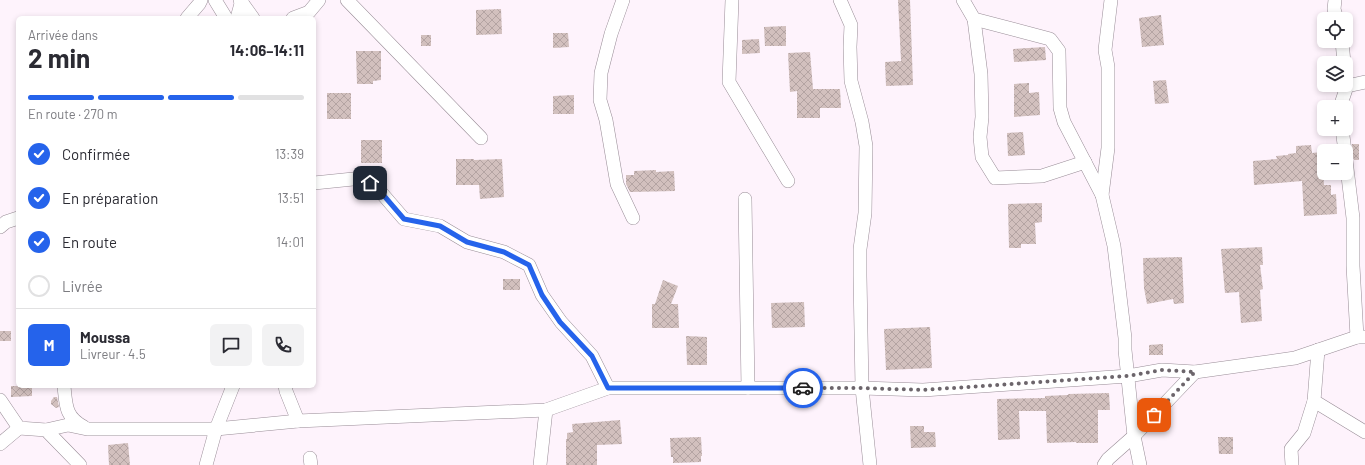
<!DOCTYPE html>
<html lang="fr">
<meta charset="utf-8">
<style>
body{margin:0;font-family:Barlow,sans-serif;background:#f2f2f3;color:#2b2b33;height:100vh;display:flex;flex-direction:column;font-size:15px;white-space:nowrap}
*{box-sizing:border-box;margin:0}
p{font-size:13px;color:#7c7c81}
.icon{flex:none;width:22px;height:22px;fill:none;stroke:currentColor;stroke-width:2;stroke-linecap:round;stroke-linejoin:round}
.map{position:relative;flex:1;overflow:hidden}
.drawer{position:absolute;left:16px;top:16px;width:300px;height:372px;display:flex;flex-direction:column;background:#fff;border-radius:6px;box-shadow:0 2px 6px #0003}
.drawer>*{flex:none}
.tools{position:absolute;left:1317px;top:12px;display:grid;gap:8px}
.tools a{display:grid;place-items:center;width:36px;height:36px;border-radius:6px;background:#fff;box-shadow:0 2px 6px #0003;font-size:20px}
.pin{position:absolute;display:grid;place-items:center;width:34px;height:34px;color:#fff;margin:-17px;border-radius:8px;box-shadow:0 2px 6px #0006}
.courier{position:absolute;display:grid;place-items:center;width:40px;height:40px;margin:-20px;border:3px solid #2563eb;border-radius:50%;background:#fff;color:#222;box-shadow:0 1px 5px #0007}
.headline em{font-style:normal;font-weight:700}
.headline div{display:flex;flex-direction:column-reverse}
.headline{display:flex;align-items:center;justify-content:space-between;height:68px;padding:0 12px}
h1{font-size:26px;font-weight:700;line-height:30px}
.bar{display:grid;grid-template-columns:repeat(4,1fr);gap:6px 4px;align-content:center;height:48px;padding:0 12px}
.bar i{height:5px;border-radius:3px;background:#e1e1e2}
.bar .on{background:#2563eb}
.bar p{grid-column:span 4}
.line{display:flex;align-items:center;gap:10px;padding:0 12px;border-top:1px solid #e1e1e2}
.line div{flex:1}
.round{display:grid;place-items:center;flex:none;width:42px;height:42px;border-radius:6px;background:#f2f2f3}
ol{padding:0 12px;list-style:none}
li{display:flex;align-items:center;gap:12px;height:44px}
li p{margin-inline-start:auto}
li .icon{padding:4px;border-radius:50%;background:#2563eb;color:#fff;stroke-width:4}
li:last-child{color:#7c7c81}
li i{width:22px;height:22px;border:2px solid #e1e1e2;border-radius:50%}
.map>svg:first-child{display:block}
</style>
<div class="map">
<svg width="1365" height="465" viewBox="0 0 1365 465">
<defs>
<pattern id="building-cross-hatch" width="8" height="8" patternUnits="userSpaceOnUse"><rect width="8" height="8" fill="#d2c0be"/><path d="M0 0l8 8M0 8l8-8" fill="none" stroke="#b4a4a3"/></pattern>
</defs>
<rect width="100%" height="100%" fill="#fef3fc"/>
<!-- building -->
<g fill="url(#building-cross-hatch)">
<path d="M898,0H910L913,85L886,86L885,62L901,61Z"/>
<path d="M501,9L502,34L476,35V10Z"/>
<path d="M1161,15L1164,45L1142,47L1139,18Z"/>
<path d="M786,26V46H765L764,27Z"/>
<path d="M553,33H568L569,47L553,48Z"/>
<rect x="421" y="35" width="10" height="11"/>
<path d="M759,39L760,53L742,54V40Z"/>
<path d="M1045,47L1046,60L1014,62L1013,49Z"/>
<path d="M356,51H381V80L373,81V84H357Z"/>
<path d="M810,52L813,89H840L841,108H820V118H797V91L790,92L788,53Z"/>
<path d="M1166,80L1169,103L1155,104L1153,81Z"/>
<path d="M1029,83V93L1039,92L1040,115L1014,117V84Z"/>
<rect x="327" y="93" width="24" height="26"/>
<path d="M574,95V114H553V96Z"/>
<path d="M1023,132L1025,155L1008,156L1007,133Z"/>
<rect x="361" y="140" width="21" height="23"/>
<path d="M1352,144H1359V160H1354L1352,155Z"/>
<path d="M1311,145L1312,153L1322,152L1324,185H1331V195L1336,194L1337,214L1304,216L1302,181L1254,185L1253,161L1277,159L1276,156L1288,155V154L1296,153V146Z"/>
<path d="M456,159H474V160L502,159L504,197L480,199L479,185H456Z"/>
<path d="M656,170V172L674,171L675,191L630,192L626,184V175H634V171Z"/>
<path d="M1042,203V222L1035,223L1036,244H1021V248H1009L1008,204Z"/>
<path d="M1262,247L1263,265H1260L1263,289L1260,290L1262,321L1241,323L1239,292L1225,293L1221,249Z"/>
<path d="M1182,257L1184,303L1174,304L1173,299L1147,304L1144,288L1143,258Z"/>
<rect x="503" y="279" width="17" height="11"/>
<path d="M663,280L678,286L671,304H678L679,328H652V304H655Z"/>
<path d="M804,302L805,327L772,328L771,303Z"/>
<path d="M930,327L932,368L886,370L884,329Z"/>
<rect x="0" y="331" width="11" height="10"/>
<path d="M686,336L707,337V365H687Z"/>
<path d="M1163,344V355H1149V345Z"/>
<path d="M11,386H32V396L11,397Z"/>
<path d="M1109,393L1110,410H1098V443H1076V442L1047,443L1046,411H1019L1020,439L998,440L997,399L1045,398V396L1068,395V394Z"/>
<path d="M54,397H57L59,407L56,408L51,404V401Z"/>
<path d="M620,420L622,444L597,445V465H566V439H567V433L573,432L572,424Z"/>
<path d="M910,426H924V432H935L936,447L911,448Z"/>
<path d="M701,437L702,456H701V462L673,463V457H671L670,438Z"/>
<path d="M1218,437H1233V454H1219Z"/>
<path d="M128,443L130,465H109L108,445Z"/>
</g>
<g fill="none" stroke-linecap="round" stroke-linejoin="round">
<defs>
<g id="minor">
<path d="M215,0L226,18"/>
<path d="M240,0L253,18"/>
<path d="M347,0L481,138"/>
<path d="M623,0L611,34L601,73L600,100L606,120L617,184L633,218"/>
<path d="M732,0L729,82L788,181"/>
<path d="M840,0L851,25L850,47L851,81L862,122L866,146L865,213L860,249V276L862,388L870,465"/>
<path d="M963,0L974,19L1050,39L1059,51L1060,108L1064,122L1102,195"/>
<path d="M1111,0L1105,50L1108,67V148L1102,195L1114,246L1125,338V350L1134,436L1140,465"/>
<path d="M1335,0L1334,9L1337,19"/>
<path d="M187,18L199,4L201,0"/>
<path d="M237,18L242,0"/>
<path d="M293,18L309,12L319,0"/>
<path d="M974,19L981,74L982,117L980,137L982,157L995,178L1042,176L1085,162"/>
<path d="M1342,41L1344,63"/>
<path d="M1340,107L1347,86L1365,82"/>
<path d="M1342,129L1345,151"/>
<path d="M1346,160L1353,218V266L1357,337H1365"/>
<path d="M314,183L363,178L379,190L404,219L440,226L467,242L504,252L529,265L542,295L561,322L592,356L608,388"/>
<path d="M745,199L748,388"/>
<path d="M0,227L6,222L18,218"/>
<path d="M1318,350L1314,401L1365,432"/>
<path d="M64,386C66,405 65,417 84,427"/>
<path d="M285,386L286,391L298,421"/>
<path d="M0,400L19,428L46,430L80,465"/>
<path d="M46,430L68,425L87,429H216L298,421L546,410L608,388H862L923,390L1128,376L1162,370L1195,372L1295,358L1357,337"/>
<path d="M0,444L19,428"/>
<path d="M310,458L311,465"/>
<path d="M206,465L216,429L233,386"/>
<path d="M540,465L546,410"/>
<path d="M1104,465L1108,459L1134,436L1195,372"/>
<path d="M1292,465L1291,449L1304,433L1314,401"/>
</g>
</defs>
<!-- minor casing -->
<use href="#minor" stroke="#998d97" stroke-width="14"/>
<!-- minor -->
<use href="#minor" stroke="#fff" stroke-width="13"/>
</g>
<g fill="none" stroke-linecap="round" stroke-linejoin="round">
<!-- done -->
<path stroke="#6c656b" stroke-width="4" stroke-dasharray="0 7.2" d="M803,388H862L923,390L1128,376L1162,370L1195,372L1154,415"/>
<!-- route -->
<path stroke="#2563eb" stroke-width="5" d="M370,183L379,190L404,219L440,226L467,242L504,252L529,265L542,295L560,322L592,356L608,388H803"/>
</g>
</svg>
<div class="tools">
<a><svg class="icon" aria-label="locate" viewBox="0 0 24 24"><circle cx="12" cy="12" r="6"/><path d="M12 2v4M12 18v4M2 12h4M18 12h4"/></svg></a>
<a><svg class="icon" aria-label="layers" viewBox="0 0 24 24"><path d="M12 4l9 5-9 5-9-5zM3 14l9 5 9-5"/></svg></a>
<a>+</a>
<a>−</a>
</div>
<div class="pin" style="left:1154px;top:415px;background:#ea580c"><svg class="icon" aria-label="bag" viewBox="0 0 24 24"><path d="M5 8h14l-1 12H6zM9 8a3 3 0 0 1 6 0"/></svg></div>
<div class="pin" style="left:370px;top:183px;background:#1f2937"><svg class="icon" aria-label="home" viewBox="0 0 24 24"><path d="M3 11l9-7 9 7M6 9v11h12V9"/></svg></div>
<div class="courier" style="left:803px;top:388px"><svg class="icon" aria-label="car" viewBox="0 0 24 24"><path d="M5 17H2v-5l4-1 3-4h7l3 4 3 1v5h-3M9 17h6M6 11h13"/><circle cx="7" cy="17" r="2"/><circle cx="17" cy="17" r="2"/></svg></div>
<section class="drawer">
<div class="headline"><div><h1>2 min</h1><p>Arrivée dans</p></div><em>14:06–14:11</em></div>
<div class="bar"><i class="on"></i><i class="on"></i><i class="on"></i><i></i><p>En route · 270 m</p></div>
<ol>
<li><svg class="icon" aria-label="check" viewBox="0 0 24 24"><path d="M5 12l5 5 9-10"/></svg>Confirmée<p>13:39</p></li>
<li><svg class="icon" aria-label="check" viewBox="0 0 24 24"><path d="M5 12l5 5 9-10"/></svg>En préparation<p>13:51</p></li>
<li><svg class="icon" aria-label="check" viewBox="0 0 24 24"><path d="M5 12l5 5 9-10"/></svg>En route<p>14:01</p></li>
<li><i></i>Livrée</li>
</ol>
<div class="line" style="height:72px"><b class="round" style="background:#2563eb;color:#fff">M</b><div><b>Moussa</b><p>Livreur · 4.5</p></div><a class="round"><svg class="icon" aria-label="chat" viewBox="0 0 24 24"><path d="M4 5h16v11H9l-5 4z"/></svg></a><a class="round"><svg class="icon" aria-label="phone" viewBox="0 0 24 24"><path d="M5 4h4l2 5-3 2q2 4 5 5l2-3 5 2v4C11 20 4 13 5 4z"/></svg></a></div>
</section>
</div>
